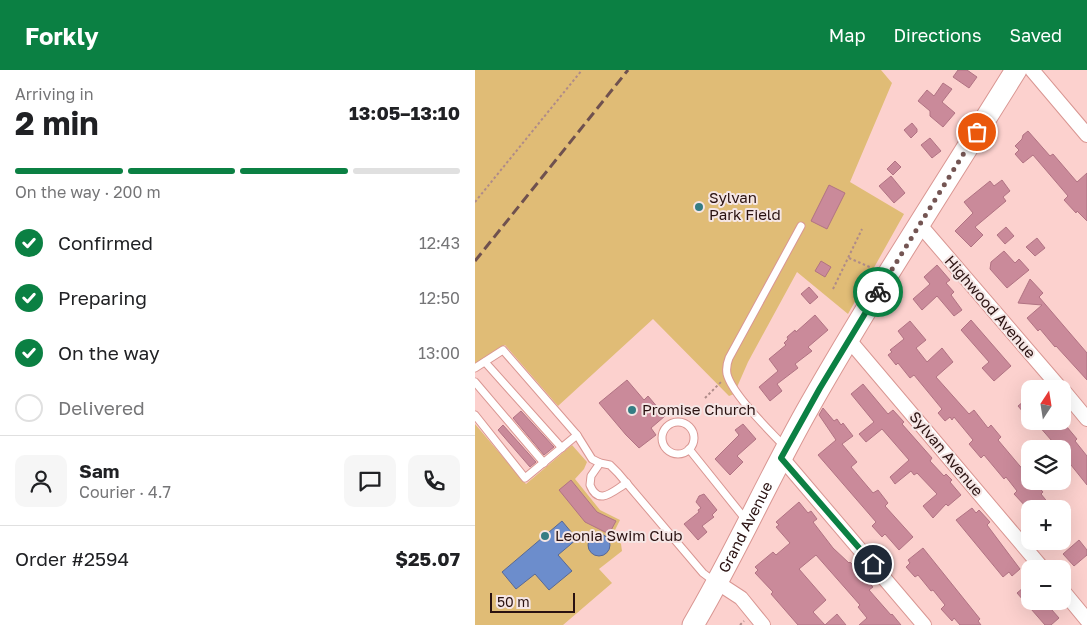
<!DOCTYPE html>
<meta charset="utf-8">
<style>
body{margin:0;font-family:"Golos Text",sans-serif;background:#f6f6f6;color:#202124;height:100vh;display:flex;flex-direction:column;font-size:19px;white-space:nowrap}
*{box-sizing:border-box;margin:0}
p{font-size:16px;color:#757577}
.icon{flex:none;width:28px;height:28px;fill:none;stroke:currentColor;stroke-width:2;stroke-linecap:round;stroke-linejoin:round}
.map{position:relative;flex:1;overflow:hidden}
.details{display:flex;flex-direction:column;background:#fff;width:475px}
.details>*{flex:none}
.needle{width:32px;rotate:12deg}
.buttons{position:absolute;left:546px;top:310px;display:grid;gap:10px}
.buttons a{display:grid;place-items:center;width:50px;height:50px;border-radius:10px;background:#fff;box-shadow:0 5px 20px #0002;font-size:25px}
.scale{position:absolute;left:15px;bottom:12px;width:85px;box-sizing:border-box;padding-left:5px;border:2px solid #2a1211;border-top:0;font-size:14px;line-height:18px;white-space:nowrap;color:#2a1211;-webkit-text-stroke:4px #f5e6e5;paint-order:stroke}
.pin{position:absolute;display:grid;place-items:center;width:42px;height:42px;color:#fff;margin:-21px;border:2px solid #fff;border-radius:50%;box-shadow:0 1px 5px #0007}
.courier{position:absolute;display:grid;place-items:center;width:50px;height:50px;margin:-25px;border:4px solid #0b8043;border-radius:50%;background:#fff;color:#222;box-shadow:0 1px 6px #0007}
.overview em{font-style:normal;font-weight:700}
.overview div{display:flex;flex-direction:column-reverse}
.overview{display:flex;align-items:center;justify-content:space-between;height:85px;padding:0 15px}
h1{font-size:32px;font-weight:700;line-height:38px}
.bar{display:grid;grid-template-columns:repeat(4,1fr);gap:8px 5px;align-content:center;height:60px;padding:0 15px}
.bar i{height:6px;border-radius:4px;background:#e0e0e0}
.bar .on{background:#0b8043}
.bar p{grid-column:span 4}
.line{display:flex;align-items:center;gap:12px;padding:0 15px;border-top:1px solid #e0e0e0}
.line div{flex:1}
.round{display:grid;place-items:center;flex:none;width:52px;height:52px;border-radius:10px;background:#f6f6f6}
ol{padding:0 15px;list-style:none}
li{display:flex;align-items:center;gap:15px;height:55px}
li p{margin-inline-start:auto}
li .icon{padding:5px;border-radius:50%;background:#0b8043;color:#fff;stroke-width:4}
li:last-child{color:#757577}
li i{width:28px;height:28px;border:2px solid #e0e0e0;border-radius:50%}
header{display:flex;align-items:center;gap:30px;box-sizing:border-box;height:70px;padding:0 25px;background:#0b8043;color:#fff}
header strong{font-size:24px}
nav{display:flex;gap:28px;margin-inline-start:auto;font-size:18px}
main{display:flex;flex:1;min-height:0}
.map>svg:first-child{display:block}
</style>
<header>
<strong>Forkly</strong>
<nav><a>Map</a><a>Directions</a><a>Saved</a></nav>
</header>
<main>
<section class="details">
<div class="overview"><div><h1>2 min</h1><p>Arriving in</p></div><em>13:05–13:10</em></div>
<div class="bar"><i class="on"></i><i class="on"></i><i class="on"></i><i></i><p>On the way · 200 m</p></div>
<ol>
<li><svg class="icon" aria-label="check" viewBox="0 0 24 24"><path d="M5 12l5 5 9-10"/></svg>Confirmed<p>12:43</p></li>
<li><svg class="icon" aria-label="check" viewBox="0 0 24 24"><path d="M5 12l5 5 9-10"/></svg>Preparing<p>12:50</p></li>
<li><svg class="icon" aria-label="check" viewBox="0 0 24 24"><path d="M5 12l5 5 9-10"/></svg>On the way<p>13:00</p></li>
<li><i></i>Delivered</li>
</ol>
<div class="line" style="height:90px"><a class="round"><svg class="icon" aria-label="person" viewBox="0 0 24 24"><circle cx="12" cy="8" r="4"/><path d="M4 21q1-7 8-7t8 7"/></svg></a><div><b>Sam</b><p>Courier · 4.7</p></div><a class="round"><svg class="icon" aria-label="chat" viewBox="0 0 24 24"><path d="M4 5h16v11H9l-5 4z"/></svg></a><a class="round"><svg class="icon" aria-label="phone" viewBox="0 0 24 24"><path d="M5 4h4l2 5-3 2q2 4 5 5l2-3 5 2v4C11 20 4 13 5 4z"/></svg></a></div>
<div class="line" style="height:65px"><div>Order #2594</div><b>$25.07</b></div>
</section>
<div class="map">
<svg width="612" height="555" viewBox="0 0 612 555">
<rect width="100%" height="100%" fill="#fcd1ce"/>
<!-- green -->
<g fill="#e0bc76">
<path d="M0,0H406L417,13L375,112L429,144L373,244L322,202L273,292L259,324L254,326L178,249L83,336L30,275L0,294Z"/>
<path d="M0,354L51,414L97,375L112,392L109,399L100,409L125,440L145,450L138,464L146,474L147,481L124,499L137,513L88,555H0Z"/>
</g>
<!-- water -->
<g fill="#6c8dcc" stroke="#586894">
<path d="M87,451L102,469L83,485L97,501L74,520L60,504L41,519L27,502Z"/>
<circle cx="124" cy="475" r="11"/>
</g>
<!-- building -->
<g fill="#ca8a9a" stroke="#b17383">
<path d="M483,0H492L502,7L494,18L478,7Z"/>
<path d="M468,13L477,19L467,32L480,43L468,57L455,46V41L443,31L452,20L459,26Z"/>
<path d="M437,53L442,59V62L436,68L429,60Z"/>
<path d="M553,61L575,86L578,84L602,112L612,103V151L602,141L601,143L589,130L593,126L558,85L548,93L540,84L544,80L540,76L547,69L548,65Z"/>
<path d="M455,68L466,81L457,88L446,75Z"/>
<path d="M420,91L426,97L418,105L412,99Z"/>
<path d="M416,106L430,123L419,133L404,116Z"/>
<path d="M527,110L535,121L528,127L531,131L500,157L508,165L496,177L480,161L498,143L489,132L515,111L519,116Z"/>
<path d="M354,115L370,123L352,159L336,151Z"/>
<path d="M531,157L539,166L530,174L522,165Z"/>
<path d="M562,168L570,178L560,186L551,177Z"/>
<path d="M529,181L540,193L544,189L554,200L532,218L515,199L516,192Z"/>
<path d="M346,191L356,197L350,207L340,201Z"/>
<path d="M462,195L475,210L471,213L479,222L476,225L487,240L479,246L462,226L447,240L438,229L455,214L449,207Z"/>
<path d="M555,209L568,223L564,227L612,283V310L581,276L580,277L565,259L563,261L552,248L567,235L543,233Z"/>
<path d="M334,217L343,227L335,234L326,224Z"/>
<path d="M340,245L353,260L333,277L337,281L320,294L323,298L302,314L307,321L295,331L284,317L303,301L294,289L311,275L309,273L313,269L312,267L320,260L321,262Z"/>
<path d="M496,250L536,296L519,311L507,298L514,292L486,260Z"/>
<path d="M435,251L451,270L441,278L452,292L467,278L478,292L461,307L494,344L499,340L513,358L516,355L526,367L523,370L555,408V411H558L568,422L566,424L578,439H553L539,424L542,421L531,407L529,409L509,385L506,388L494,374L498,370L479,347L477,350L475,347L470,351L463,343L467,339L439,305L435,308L423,293L421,295L413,285L417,282L415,280L429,269L423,261Z"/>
<path d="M152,310L169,330L173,326L190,346L176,358L181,365L164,378L151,365L124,333Z"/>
<path d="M388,314L413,344L418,340L429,352L427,354L457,388L455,391L469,406L471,404L477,410L475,412L486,425L473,436L471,434L458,448L448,436L462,424L442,403L439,405L436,401L420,414L415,407L434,390L407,359L391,372L384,364L399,352L376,324Z"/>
<path d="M555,326V350L543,336Z"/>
<path d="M348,338L359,351L362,349L366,355L368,353L378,366L367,374L382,392L376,397L398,423L403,420L413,433L410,436L438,467L424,480L410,464L407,467L397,456L401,452L343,385L361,370L344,345Z"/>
<path d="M46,341L79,377L69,385L38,348Z"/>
<path d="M568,351H587L602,369L600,371L612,386V415L588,385V379H584L563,355Z"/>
<path d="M268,354L281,369L262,386L268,392L255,405L240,389L264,365L260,360Z"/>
<path d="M28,355L61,392L55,397L23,360Z"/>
<path d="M96,410L122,442L141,451L134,464L110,452L84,420Z"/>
<path d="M229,424L242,440L237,445L239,447L227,456L232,462L223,470L209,454L224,442L223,440L226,438L221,432L224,426Z"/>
<path d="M324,432L333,443L336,441L342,449L338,452L358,478L374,493L375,492L398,517L394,520L416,545L417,544L426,555H384L392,548L383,537L385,535L341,485L324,499L351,530L338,542L350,555L362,544L371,555H323L296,524L298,522L280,503L283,500L280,497L298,482L301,485L315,473L301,457L304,455L301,452Z"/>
<path d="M497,438L501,443L504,440L515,452L512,455L545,499L537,506L534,502L528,507L481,450Z"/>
<path d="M604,470L612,480V485L599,496L588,484Z"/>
<path d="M448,478L505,549L503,551L506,555H485L479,548L477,551L466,539L470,535L458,520L456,521L443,505L440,507L431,497L435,493L433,490Z"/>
<path d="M555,512V531H569L584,548L576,555H570L542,523Z"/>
</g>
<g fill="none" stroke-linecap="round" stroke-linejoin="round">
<defs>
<g id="service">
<path d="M10,292L87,378"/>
<path d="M0,298L28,280L102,365L117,389L125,393L135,395L143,403L228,503L240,512"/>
<path d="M0,312L69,393"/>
<path d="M0,345L50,408L102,365"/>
<circle cx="203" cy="368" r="16"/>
<path d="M309,376C294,360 257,324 252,304C251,298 252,293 254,288L326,156"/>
<path d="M214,379L271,450"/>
<path d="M125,393L116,406L115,415C124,438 140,419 152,413"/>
</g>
<g id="minor">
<path d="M557,0L612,65"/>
<path d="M445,155L586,319"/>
<path d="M374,270L568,499"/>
<path d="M588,320L612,349"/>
<path d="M306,387L449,555"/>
<path d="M243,513L266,528L288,555"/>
<path d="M588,521L612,550"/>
</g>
<g id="primary">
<path id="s1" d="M218,555C260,484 294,407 335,335C400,221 472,111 541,0"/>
</g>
</defs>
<!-- service casing -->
<use href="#service" stroke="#d99692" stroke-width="9"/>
<!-- minor casing -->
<use href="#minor" stroke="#d99692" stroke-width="16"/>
<!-- primary casing -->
<use href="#primary" stroke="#d99692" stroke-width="23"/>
<!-- path -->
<g stroke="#af8b89" stroke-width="2" stroke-dasharray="2.5 2.5" stroke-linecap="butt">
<path d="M0,132L107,0"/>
<path d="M374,188L397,198"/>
<path d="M358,219L387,159"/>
<path d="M230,328L246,312"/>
<path d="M265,555L269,551"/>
</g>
<!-- service -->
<use href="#service" stroke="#fff" stroke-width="7"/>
<!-- minor -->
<use href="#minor" stroke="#fff" stroke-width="14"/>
<!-- primary -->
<use href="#primary" stroke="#fff" stroke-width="21"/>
<!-- rail -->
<path stroke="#6f514f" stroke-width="3" stroke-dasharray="10 5" stroke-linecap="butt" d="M0,191L153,0"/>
</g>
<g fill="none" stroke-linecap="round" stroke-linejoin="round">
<!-- done -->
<path stroke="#745553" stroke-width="5" stroke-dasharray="0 9" d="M403,222L502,62"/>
<!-- route -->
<path stroke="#0b8043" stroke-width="6" d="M398,494L306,388L345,318L403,222"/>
</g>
<!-- markers -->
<g fill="#357d84" stroke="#f5e6e5" stroke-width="2">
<circle cx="224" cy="137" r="5"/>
<circle cx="157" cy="340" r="5"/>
<circle cx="70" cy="466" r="5"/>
</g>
<g text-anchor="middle" stroke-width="4" stroke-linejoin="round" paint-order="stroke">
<!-- poi labels -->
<g font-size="15" fill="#2a1211" stroke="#f5e6e5" text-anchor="start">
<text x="234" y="133">Sylvan<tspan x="234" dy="17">Park Field</tspan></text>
<text x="167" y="345">Promise Church</text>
<text x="80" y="471">Leonia Swim Club</text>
</g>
<!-- street labels -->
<g font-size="15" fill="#2a1211" stroke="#f5e6e5">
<text transform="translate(515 237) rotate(49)" y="5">Highwood Avenue</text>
<text transform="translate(471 384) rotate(50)" y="5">Sylvan Avenue</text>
<text dy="5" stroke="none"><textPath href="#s1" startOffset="111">Grand Avenue</textPath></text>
</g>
</g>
</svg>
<div class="buttons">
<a><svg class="needle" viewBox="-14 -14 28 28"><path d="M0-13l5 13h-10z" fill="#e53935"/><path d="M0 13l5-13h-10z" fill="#757577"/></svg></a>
<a><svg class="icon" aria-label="layers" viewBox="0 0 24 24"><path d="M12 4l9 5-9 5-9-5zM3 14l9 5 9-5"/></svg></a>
<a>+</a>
<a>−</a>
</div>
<div class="scale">50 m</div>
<div class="pin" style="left:502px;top:62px;background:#ea580c"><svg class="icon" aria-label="bag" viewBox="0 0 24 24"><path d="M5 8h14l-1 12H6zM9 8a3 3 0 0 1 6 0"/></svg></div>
<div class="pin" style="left:398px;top:494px;background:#1f2937"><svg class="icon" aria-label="home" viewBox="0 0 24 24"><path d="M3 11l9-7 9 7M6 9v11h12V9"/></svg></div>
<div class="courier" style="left:403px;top:222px"><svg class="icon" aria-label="bike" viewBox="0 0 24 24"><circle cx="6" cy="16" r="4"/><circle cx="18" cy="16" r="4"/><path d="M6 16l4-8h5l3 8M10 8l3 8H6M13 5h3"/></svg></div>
</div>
</main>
